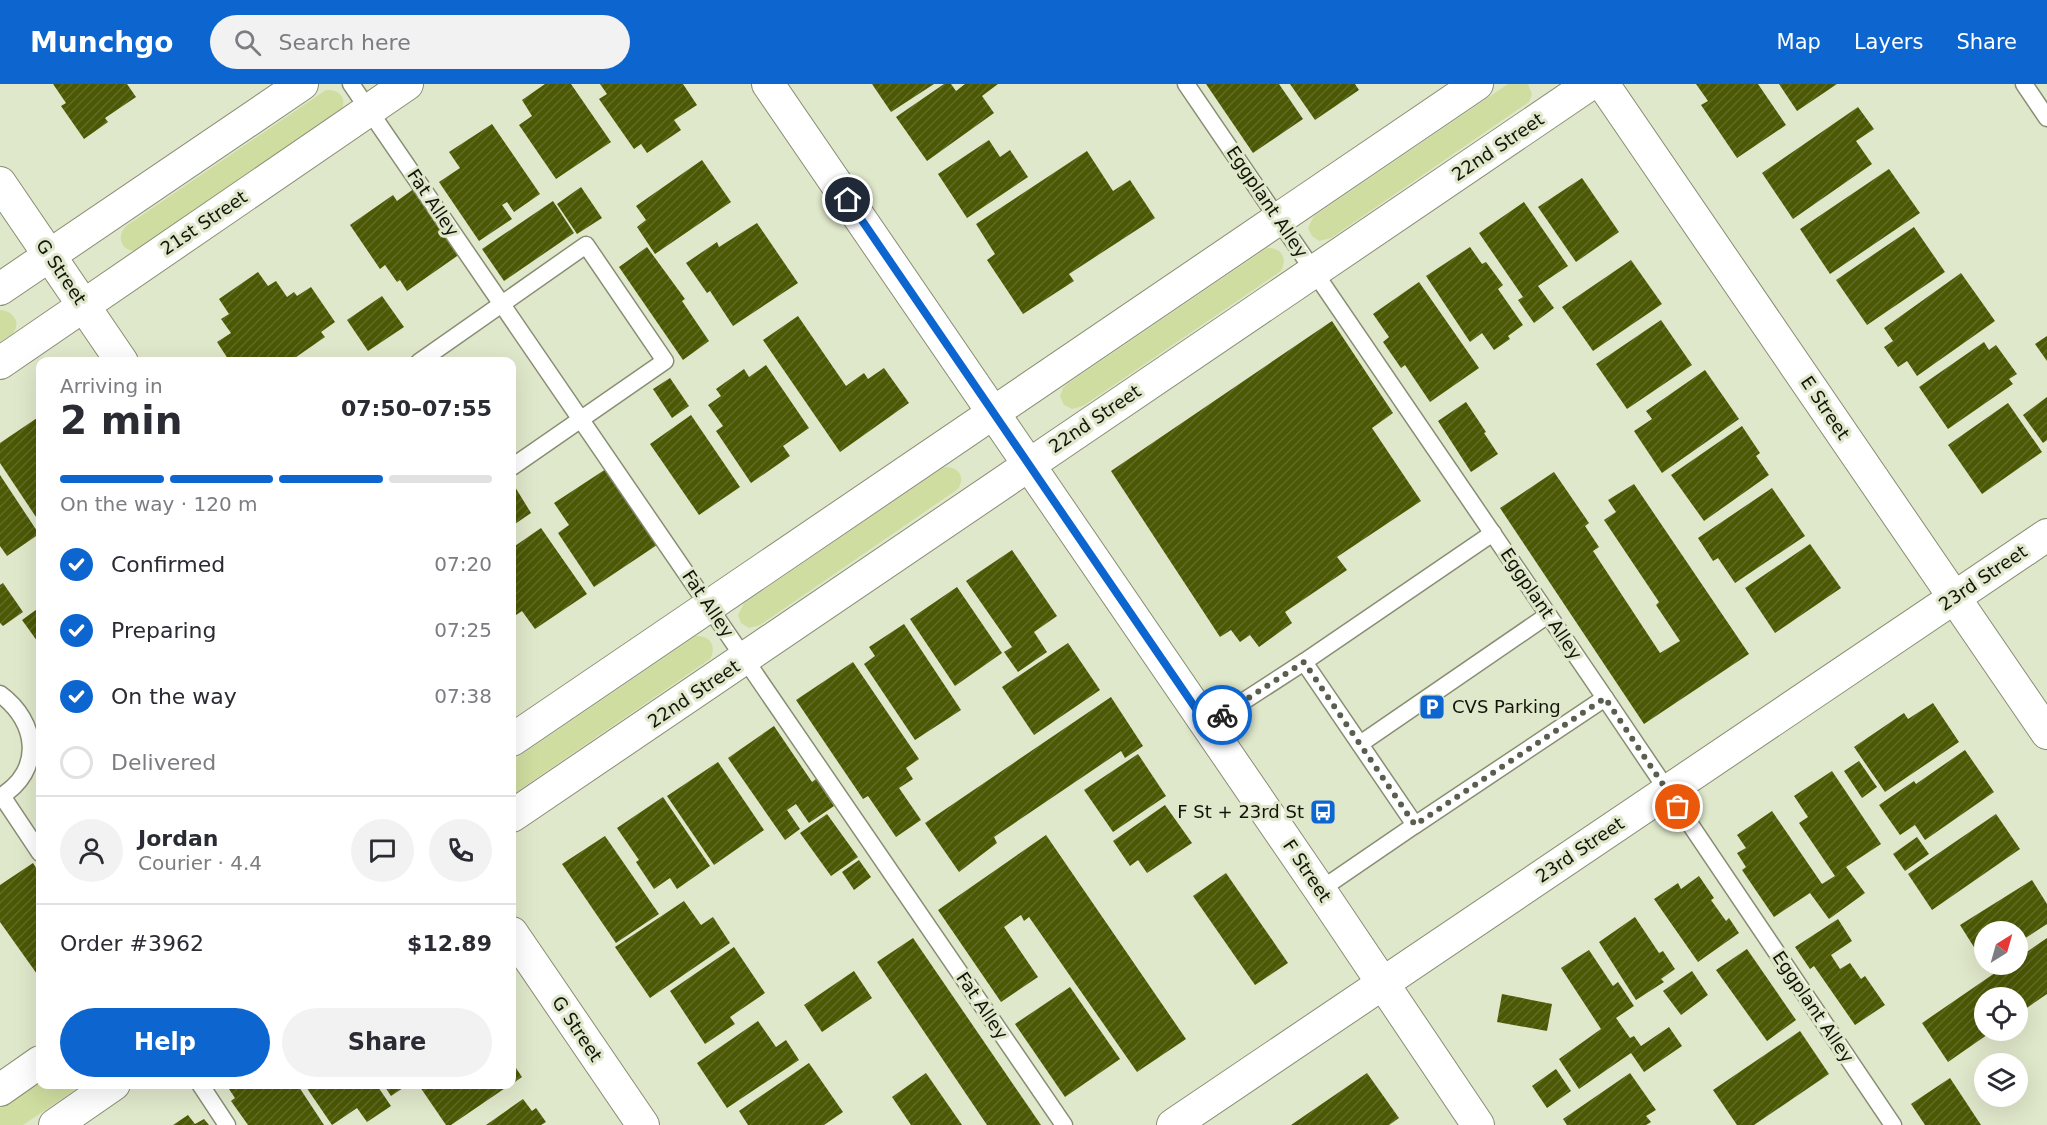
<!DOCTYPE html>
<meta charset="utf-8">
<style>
body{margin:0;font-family:"DejaVu Sans",sans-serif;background:#f2f2f3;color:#2b2b33;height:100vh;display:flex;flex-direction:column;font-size:22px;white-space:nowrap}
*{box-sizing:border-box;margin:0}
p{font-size:20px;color:#7c7c81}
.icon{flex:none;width:33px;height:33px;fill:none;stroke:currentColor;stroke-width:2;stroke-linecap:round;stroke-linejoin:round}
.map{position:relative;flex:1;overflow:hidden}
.details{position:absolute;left:36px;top:273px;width:480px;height:732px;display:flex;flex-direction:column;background:#fff;border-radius:12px;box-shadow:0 6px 24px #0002}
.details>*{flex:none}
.needle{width:39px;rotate:37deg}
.controls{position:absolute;left:1974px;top:837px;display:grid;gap:12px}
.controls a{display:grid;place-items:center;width:54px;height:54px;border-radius:50%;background:#fff;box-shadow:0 6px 24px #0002;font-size:30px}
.pin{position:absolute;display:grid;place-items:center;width:51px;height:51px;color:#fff;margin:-26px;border:3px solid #fff;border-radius:50%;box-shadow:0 2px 6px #0007}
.courier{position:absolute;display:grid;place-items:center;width:60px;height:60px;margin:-30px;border:4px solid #0d66d0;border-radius:50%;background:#fff;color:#222;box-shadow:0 2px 8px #0007}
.overview em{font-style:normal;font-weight:600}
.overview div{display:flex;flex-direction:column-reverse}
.overview{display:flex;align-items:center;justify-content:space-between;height:102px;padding:0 24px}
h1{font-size:39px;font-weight:600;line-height:45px}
.bar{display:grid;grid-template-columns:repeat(4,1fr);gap:9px 6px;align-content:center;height:72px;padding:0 24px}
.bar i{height:8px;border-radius:4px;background:#e1e1e2}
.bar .active{background:#0d66d0}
.bar p{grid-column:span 4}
.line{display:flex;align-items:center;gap:15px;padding:0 24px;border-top:2px solid #e1e1e2}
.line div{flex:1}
.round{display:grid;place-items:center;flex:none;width:63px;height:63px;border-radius:32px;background:#f2f2f3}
ol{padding:0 24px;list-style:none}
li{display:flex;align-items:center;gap:18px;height:66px}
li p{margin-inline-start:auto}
li .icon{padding:6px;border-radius:50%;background:#0d66d0;color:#fff;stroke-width:4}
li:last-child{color:#7c7c81}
li i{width:33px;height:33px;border:3px solid #e1e1e2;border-radius:50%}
.button{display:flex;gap:12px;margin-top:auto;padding:12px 24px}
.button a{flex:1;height:69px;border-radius:36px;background:#0d66d0;color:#fff;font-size:24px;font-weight:600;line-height:69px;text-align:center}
.button a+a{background:#f2f2f3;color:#2b2b33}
header{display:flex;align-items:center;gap:36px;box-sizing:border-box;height:84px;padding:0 30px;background:#0d66d0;color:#fff}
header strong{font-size:28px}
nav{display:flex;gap:33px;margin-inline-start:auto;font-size:21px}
.search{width:420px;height:54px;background:#f2f2f3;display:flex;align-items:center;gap:15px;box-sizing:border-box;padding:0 21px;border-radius:33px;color:#7c7c81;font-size:22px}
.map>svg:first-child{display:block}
</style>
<header>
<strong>Munchgo</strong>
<div class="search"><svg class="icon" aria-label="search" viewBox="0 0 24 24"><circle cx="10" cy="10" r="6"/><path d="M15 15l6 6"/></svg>Search here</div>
<nav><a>Map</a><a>Layers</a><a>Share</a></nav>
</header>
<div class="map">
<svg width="2047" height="1041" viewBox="0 0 2047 1041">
<defs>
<pattern id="building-hatch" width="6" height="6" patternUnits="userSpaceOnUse" patternTransform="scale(1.5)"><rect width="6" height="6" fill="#4b5804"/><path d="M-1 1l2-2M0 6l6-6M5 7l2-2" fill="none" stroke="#616b28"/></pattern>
</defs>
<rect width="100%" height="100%" fill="#e0e8cb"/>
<!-- green -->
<g fill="#cfdda0">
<path d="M1508,0H1528L1532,10L1529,18L1331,154L1319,157L1312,152L1308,144L1314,132Z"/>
<path d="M326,6C341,5 348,16 340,29L136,167C121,167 116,153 126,142Z"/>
<path d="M1267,164C1281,163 1288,174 1281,187L1083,322L1072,325L1064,321L1060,312L1063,304L1067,300Z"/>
<path d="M0,226C12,226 23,239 12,250C9,253 4,255 0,258Z"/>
<path d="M944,383C958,382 966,393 958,405L760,541L749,544L741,539L738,531L744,519Z"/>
<path d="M696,552C710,551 717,562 710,575L512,711V677Z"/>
<path d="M40,996V1000L82,1001L23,1041H0V1024Z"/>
</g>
<!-- building -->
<g fill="url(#building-hatch)">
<path d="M53,0H127L136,13L105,34L108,38L84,55L61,22L66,19Z"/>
<path d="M545,0H571L611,58L556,95L519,41L532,32L522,16Z"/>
<path d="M600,0H683L697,21L674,36L681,46L647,69L641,60L634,65L599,15L607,10Z"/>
<path d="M872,0H934L891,28Z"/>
<path d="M944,0H951L956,7L965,0H998L982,12L994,29L927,77L896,33Z"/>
<path d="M1206,0H1279L1303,35L1253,69Z"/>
<path d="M1290,0H1355L1359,6L1315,36Z"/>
<path d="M1696,0H1758L1786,41L1737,74L1701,21L1708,17Z"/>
<path d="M1779,0H1837L1797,27Z"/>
<path d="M1858,23L1874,45L1856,57L1872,80L1793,135L1762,89Z"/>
<path d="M492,40L540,110L514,128L507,118L502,121L512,135L479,157L439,98L460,84L449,68Z"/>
<path d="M989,56L1000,73L1010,66L1028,93L967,134L938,90Z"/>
<path d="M1087,67L1113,107L1130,96L1155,134L1069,190L1074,197L1023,230L987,176L995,170L976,140Z"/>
<path d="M702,76L731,118L655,170L637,143L646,136L636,122Z"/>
<path d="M1889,85L1920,129L1830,190L1800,145Z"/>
<path d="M1582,94L1619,148L1576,178L1538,123Z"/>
<path d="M581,103L602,134L577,150L557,120Z"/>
<path d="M415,104L460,170L407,207L400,196L397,198L385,181L380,185L350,141L393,111L397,117Z"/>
<path d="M553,117L574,149L504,197L482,165Z"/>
<path d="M1524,118L1568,182L1538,202L1554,224L1534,239L1518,216L1523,213L1479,149Z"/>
<path d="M757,139L798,199L733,242L710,207L707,209L686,179L717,158L719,163Z"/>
<path d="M1914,143L1945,188L1867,241L1836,196Z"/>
<path d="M647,163L685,215L682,217L709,257L683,276L619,183Z"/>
<path d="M1470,163L1482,180L1486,178L1503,201L1498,205L1523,241L1508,252L1510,255L1494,266L1482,249L1470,258L1426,192Z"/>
<path d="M1631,176L1662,220L1593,267L1562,223Z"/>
<path d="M258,188L268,202L276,197L287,213L294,208L297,212L311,203L335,238L321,248L325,253L289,278H230L217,258L231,249L221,235L229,230L219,215Z"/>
<path d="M1961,189L1995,237L1917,292L1907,277L1898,283L1884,263L1893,257L1884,244Z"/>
<path d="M1419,198L1479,284L1430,318L1405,281L1401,284L1383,258L1389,253L1373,230Z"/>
<path d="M382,212L404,243L368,267L347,236Z"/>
<path d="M798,232L846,302L864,289L868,295L884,284L909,319L840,368L763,256Z"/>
<path d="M1661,236L1692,281L1627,325L1596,280Z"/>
<path d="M1332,237L1393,329L1372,344L1421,417L1337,473L1347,486L1285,528L1292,539L1259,563L1250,551L1240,558L1231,546L1220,553L1111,387Z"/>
<path d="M2047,252V277L2035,260Z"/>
<path d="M1984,258L1989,266L1996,261L2017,290L2009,295L2013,300L1948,345L1919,303Z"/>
<path d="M766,281L809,344L783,362L790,372L751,399L716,347L723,342L708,321L721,312L716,305L744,285L749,293Z"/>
<path d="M1705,286L1739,335L1662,389L1634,347L1652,335L1646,327Z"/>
<path d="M670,294L689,322L672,334L653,305Z"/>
<path d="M2047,313V356L2043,359L2023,331Z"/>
<path d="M1466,318L1486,348L1484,349L1498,370L1471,388L1438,337Z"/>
<path d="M2008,319L2042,368L1982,410L1948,361Z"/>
<path d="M691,331L740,403L699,431L650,360Z"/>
<path d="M40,332V439L0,379V359Z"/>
<path d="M1742,342L1760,369L1756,372L1769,391L1704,437L1671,391Z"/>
<path d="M609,383L660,459L594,503L558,449L569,441L554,419Z"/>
<path d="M1554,388L1589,439L1585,442L1599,463L1593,467L1660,569L1680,557L1656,521L1659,518L1604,436L1616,428L1608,416L1634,400L1749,570L1644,640L1500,424Z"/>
<path d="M0,391L39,450L7,472L0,462Z"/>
<path d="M512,398L531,429L512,442Z"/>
<path d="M1772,404L1805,452L1735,499L1718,474L1713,477L1698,454Z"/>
<path d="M541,444L587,510L535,545L522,527L516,531L512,524V464Z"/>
<path d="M1810,460L1841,504L1775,549L1745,504Z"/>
<path d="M1012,466L1057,532L1034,548L1047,568L1018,588L1004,568L1012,563L966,497Z"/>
<path d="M3,499L23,528L3,542L0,539V501Z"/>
<path d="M957,503L1002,569L955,602L910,535Z"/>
<path d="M40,523V561L22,536Z"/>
<path d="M904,540L961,626L915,656L864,580L875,572L869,563Z"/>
<path d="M1068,559L1100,606L1034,651L1002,603Z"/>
<path d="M853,578L919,675L906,684L913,695L899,704L921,736L896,753L868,712L863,715L796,616Z"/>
<path d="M1111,613L1143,662L1125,674L1121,667L994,753L997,759L959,788L925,739Z"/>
<path d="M1933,619L1959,658L1885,708L1854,663L1904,629L1908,635Z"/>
<path d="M774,642L812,698L816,695L834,722L809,739L796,720L787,726L800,745L785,756L728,674Z"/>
<path d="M1965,666L1994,708L1925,756L1915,741L1900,751L1879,721L1914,697L1916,700Z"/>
<path d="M1138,670L1166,712L1113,748L1084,706Z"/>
<path d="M1859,677L1877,703L1862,714L1844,687Z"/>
<path d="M718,678L764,746L714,781L667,712Z"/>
<path d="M1832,687L1881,760L1846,783L1865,809L1829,835L1810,809L1774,833L1742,786L1746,783L1737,769L1746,764L1737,751L1772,727L1822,800L1835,792L1799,739L1808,733L1794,712Z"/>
<path d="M663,713L710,782L677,805L670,794L654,805L636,778L639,776L617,744Z"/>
<path d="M1165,721L1192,759L1147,789L1138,776L1130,782L1113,757Z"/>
<path d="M827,730L858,773L831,792L800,749Z"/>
<path d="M1996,730L2020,765L1932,826L1908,790Z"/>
<path d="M1046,751L1186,955L1137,988L1029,833L1024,837L1021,831L1004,843L1038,893L1001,918L938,826Z"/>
<path d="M605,752L659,830L616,859L562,780Z"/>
<path d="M1917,753L1929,770L1905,787L1893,770Z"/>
<path d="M859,776L871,793L854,806L842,788Z"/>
<path d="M33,779L40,790V888L37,890L0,838V801Z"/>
<path d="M1226,789L1288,879L1255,901L1193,812Z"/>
<path d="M1699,792L1714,814L1711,816L1726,837L1729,834L1739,849L1698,878L1654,815L1678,799L1681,805Z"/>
<path d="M2032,796L2047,820V840L2018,859V848H1984V879L1960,841Z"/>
<path d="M684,817L701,841L713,833L730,859L650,914L615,863Z"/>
<path d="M1635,833L1659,869L1663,867L1675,885L1661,895L1664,898L1636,916L1599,858Z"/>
<path d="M1838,835L1852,857L1831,871L1840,885L1850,879L1861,895L1865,892L1885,921L1855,941L1814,882L1810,885L1795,863Z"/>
<path d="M913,854L1041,1041H987L877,878Z"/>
<path d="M2047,854V910L2018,930V914H1984V946H1994L1948,978L1922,939L2008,880H2018V874Z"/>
<path d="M734,863L765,909L730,933L735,940L705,960L670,907Z"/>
<path d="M1747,865L1796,936L1767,957L1716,886Z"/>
<path d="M1589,866L1613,902L1618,898L1634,922L1616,934L1630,954L1634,952L1641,962L1669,943L1682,962L1644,988L1631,969L1579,1005L1559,975L1601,945L1561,884Z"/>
<path d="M854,887L872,914L822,948L804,921Z"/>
<path d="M1692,887L1708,911L1681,931L1663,907Z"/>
<path d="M1070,903L1120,975L1065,1013L1015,940Z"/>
<path d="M1502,910L1552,920L1547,947L1497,938Z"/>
<path d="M758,937L776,963L786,956L799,976L727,1024L697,979Z"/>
<path d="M1800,947L1829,990L1754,1041H1737L1713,1006Z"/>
<path d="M512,978L522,993L512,1000Z"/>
<path d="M809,979L843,1028L824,1041H748L739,1027Z"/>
<path d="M1556,985L1571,1007L1547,1024L1532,1002Z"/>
<path d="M926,989L962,1041H911L892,1013Z"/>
<path d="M1367,989L1399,1034L1389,1041H1291Z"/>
<path d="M1630,989L1656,1026L1646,1032L1651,1038L1646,1041H1567L1563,1035Z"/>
<path d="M1950,994L1981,1041H1925L1911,1020Z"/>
<path d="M237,1000H297L324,1041H248L231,1017L235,1014L229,1005Z"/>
<path d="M304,1000H376L391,1022L367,1038L357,1024L332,1041Z"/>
<path d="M383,1000H409L391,1012Z"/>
<path d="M423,1000H511L451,1041H446L420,1003Z"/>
<path d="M523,1015L532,1027L536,1024L546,1038L541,1041H486Z"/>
<path d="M188,1031L195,1040L204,1035L209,1041H173Z"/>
</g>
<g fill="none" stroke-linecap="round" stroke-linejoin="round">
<defs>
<g id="service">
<path d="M351,0L1064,1041"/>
<path d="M1186,0L1605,614L1893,1041"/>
<path d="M2024,0L2047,34"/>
<path d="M419,278L586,161L665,277L512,383"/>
<path d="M1493,449L1304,578L1415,741L1605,614"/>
<path d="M0,610C38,638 44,686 0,713"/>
<path d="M1207,641L1304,578"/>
<path d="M1360,660L1548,531"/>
<path d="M2,712L40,769"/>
<path d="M1320,806L1415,741"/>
<path d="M200,1000L227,1041"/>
</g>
<g id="minor">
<path d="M768,0L1320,806L1478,1041"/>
<path d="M1603,0L2047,649"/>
<path d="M0,99L122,278"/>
<path d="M0,205L302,0"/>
<path d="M0,279L407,0"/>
<path d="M512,656L1477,0"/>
<path d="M512,732C873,490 1229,242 1590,0"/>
<path d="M512,849L643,1041"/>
<path d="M0,1006L40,978"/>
<path d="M55,1041L114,1000"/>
<path d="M1173,1041L2047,451"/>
</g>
</defs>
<!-- service casing -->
<use href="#service" stroke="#888e73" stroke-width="19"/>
<!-- minor casing -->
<use href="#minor" stroke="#888e73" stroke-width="34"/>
<!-- service -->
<use href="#service" stroke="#fff" stroke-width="16"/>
<!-- minor -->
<use href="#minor" stroke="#fff" stroke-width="32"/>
</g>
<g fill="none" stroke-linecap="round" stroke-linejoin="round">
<!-- done -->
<path stroke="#5a5e4e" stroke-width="6" stroke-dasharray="0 10.8" d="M1222,631L1304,578L1415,741L1605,614L1678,723"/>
<!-- route -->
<path stroke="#0d66d0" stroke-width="8" d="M848,116L1207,641L1222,631"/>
</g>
<!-- icons -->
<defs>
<symbol id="parking-square" viewBox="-11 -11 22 22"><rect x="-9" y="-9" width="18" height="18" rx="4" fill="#0d66d0" stroke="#e0e8cb"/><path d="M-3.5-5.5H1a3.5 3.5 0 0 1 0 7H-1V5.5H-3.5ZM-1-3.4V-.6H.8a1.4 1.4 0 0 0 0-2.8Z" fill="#fff"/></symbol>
<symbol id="bus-square" viewBox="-11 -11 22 22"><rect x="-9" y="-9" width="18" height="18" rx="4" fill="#0d66d0" stroke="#e0e8cb"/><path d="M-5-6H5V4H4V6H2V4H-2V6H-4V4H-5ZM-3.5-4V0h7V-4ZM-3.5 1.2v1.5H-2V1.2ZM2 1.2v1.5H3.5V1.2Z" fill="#fff"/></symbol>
</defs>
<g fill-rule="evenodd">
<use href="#parking-square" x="1417" y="608" width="30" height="30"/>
<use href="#bus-square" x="1308" y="713" width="30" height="30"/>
</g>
<g text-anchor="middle" stroke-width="6" stroke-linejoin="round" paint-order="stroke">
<!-- street labels -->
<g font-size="18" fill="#12140a" stroke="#e0e8cb">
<text transform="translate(1498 63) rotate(-34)" y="6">22nd Street</text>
<text transform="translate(1267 118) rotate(56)" y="6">Eggplant Alley</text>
<text transform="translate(433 119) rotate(56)" y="6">Fat Alley</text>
<text transform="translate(204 139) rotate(-34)" y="6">21st Street</text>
<text transform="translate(61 188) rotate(56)" y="6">G Street</text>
<text transform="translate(1825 324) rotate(56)" y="6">E Street</text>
<text transform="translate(1095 335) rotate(-34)" y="6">22nd Street</text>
<text transform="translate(1983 494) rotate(-34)" y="6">23rd Street</text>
<text transform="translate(708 520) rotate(56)" y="6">Fat Alley</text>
<text transform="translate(1541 520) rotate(56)" y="6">Eggplant Alley</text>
<text transform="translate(694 610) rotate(-34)" y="6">22nd Street</text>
<text transform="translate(1580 766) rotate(-34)" y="6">23rd Street</text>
<text transform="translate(1307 787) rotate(56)" y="6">F Street</text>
<text transform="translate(982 922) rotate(56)" y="6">Fat Alley</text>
<text transform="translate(1813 923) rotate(56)" y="6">Eggplant Alley</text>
<text transform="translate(577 945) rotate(56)" y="6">G Street</text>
</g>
<!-- poi labels -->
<g font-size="18" fill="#12140a" stroke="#e0e8cb" text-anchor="start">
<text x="1452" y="629">CVS Parking</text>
<text x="1304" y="734" text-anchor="end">F St + 23rd St</text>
</g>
</g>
</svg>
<div class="controls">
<a><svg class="needle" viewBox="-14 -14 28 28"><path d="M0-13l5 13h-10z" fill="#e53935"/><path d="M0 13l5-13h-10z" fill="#7c7c81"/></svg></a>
<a><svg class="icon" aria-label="locate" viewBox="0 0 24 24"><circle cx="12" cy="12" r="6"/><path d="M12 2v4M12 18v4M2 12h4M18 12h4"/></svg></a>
<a><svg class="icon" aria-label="layers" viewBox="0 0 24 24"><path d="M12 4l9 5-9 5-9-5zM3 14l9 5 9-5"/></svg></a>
</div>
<div class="pin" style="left:1678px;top:723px;background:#ea580c"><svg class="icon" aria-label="bag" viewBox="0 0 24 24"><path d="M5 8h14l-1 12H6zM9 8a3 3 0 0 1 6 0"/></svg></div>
<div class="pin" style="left:848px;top:116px;background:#1f2937"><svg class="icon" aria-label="home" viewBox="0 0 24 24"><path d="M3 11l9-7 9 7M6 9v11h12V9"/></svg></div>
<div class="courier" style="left:1222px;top:631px"><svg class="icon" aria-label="bike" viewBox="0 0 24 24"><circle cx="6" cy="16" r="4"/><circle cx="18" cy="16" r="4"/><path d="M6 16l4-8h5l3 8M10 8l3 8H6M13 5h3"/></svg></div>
<section class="details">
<div class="overview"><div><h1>2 min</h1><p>Arriving in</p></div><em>07:50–07:55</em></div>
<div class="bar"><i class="active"></i><i class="active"></i><i class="active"></i><i></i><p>On the way · 120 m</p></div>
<ol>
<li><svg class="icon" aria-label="check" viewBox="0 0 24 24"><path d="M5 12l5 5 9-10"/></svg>Confirmed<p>07:20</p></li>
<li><svg class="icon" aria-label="check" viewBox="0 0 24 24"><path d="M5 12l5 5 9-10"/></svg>Preparing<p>07:25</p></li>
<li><svg class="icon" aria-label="check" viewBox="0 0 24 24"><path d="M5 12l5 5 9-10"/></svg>On the way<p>07:38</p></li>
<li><i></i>Delivered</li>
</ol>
<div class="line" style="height:108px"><a class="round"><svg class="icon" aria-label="person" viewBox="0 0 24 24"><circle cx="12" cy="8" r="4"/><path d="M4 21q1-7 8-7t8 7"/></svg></a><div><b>Jordan</b><p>Courier · 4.4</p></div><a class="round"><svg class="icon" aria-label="chat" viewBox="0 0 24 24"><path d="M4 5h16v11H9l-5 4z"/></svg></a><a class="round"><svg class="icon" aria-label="phone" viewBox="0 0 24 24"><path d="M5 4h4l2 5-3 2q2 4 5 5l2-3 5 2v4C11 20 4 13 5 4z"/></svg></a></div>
<div class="line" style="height:78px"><div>Order #3962</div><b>$12.89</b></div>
<div class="button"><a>Help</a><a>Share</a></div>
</section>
</div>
